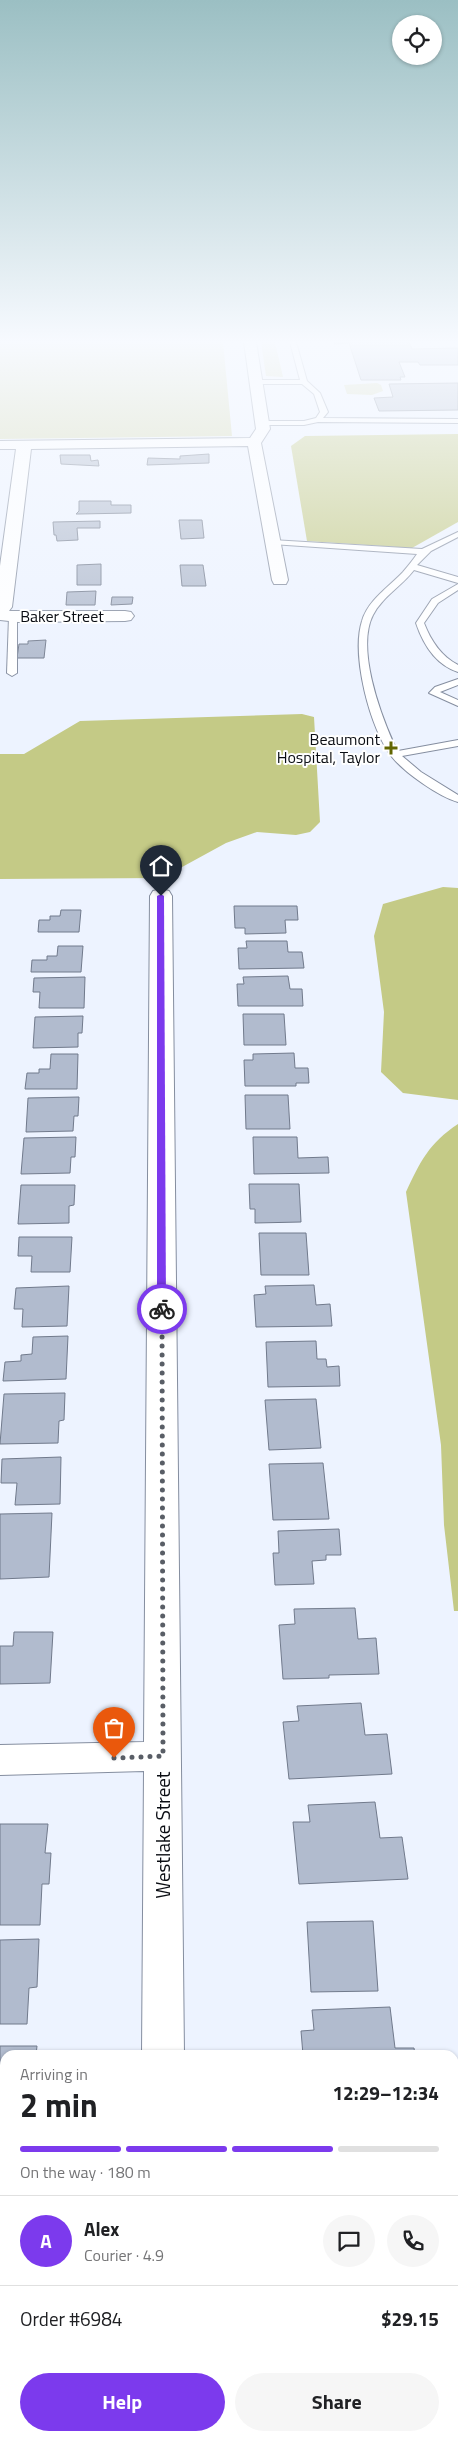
<!DOCTYPE html>
<meta charset="utf-8">
<style>
body{margin:0;font-family:"Titillium Web",sans-serif;background:#f6f6f6;color:#202124;height:100vh;display:flex;flex-direction:column;font-size:19px;white-space:nowrap}
*{box-sizing:border-box;margin:0}
p{font-size:16px;color:#757577}
.icon{flex:none;width:28px;height:28px;fill:none;stroke:currentColor;stroke-width:2;stroke-linecap:round;stroke-linejoin:round}
.map{position:relative;flex:1;overflow:hidden}
.drawer{position:absolute;left:0px;top:2050px;width:459px;height:391px;display:flex;flex-direction:column;background:#fff;border-radius:15px 15px 0 0;box-shadow:0 1px 4px #0004}
.drawer>*{flex:none}
.fabs{position:absolute;left:392px;top:15px;display:grid;gap:10px}
.fabs a{display:grid;place-items:center;width:50px;height:50px;border-radius:50%;background:#fff;box-shadow:0 1px 4px #0004;font-size:25px}
.pin{position:absolute;display:grid;place-items:center;width:42px;height:42px;color:#fff;margin:-51px -21px;border-radius:50% 50% 50% 0;rotate:-45deg;box-shadow:0 0 5px #0007}
.pin .icon{rotate:45deg}
.courier{position:absolute;display:grid;place-items:center;width:50px;height:50px;margin:-25px;border:4px solid #7c3aed;border-radius:50%;background:#fff;color:#222;box-shadow:0 1px 6px #0007}
.headline em{font-style:normal;font-weight:700}
.headline div{display:flex;flex-direction:column-reverse}
.headline{display:flex;align-items:center;justify-content:space-between;height:85px;padding:0 20px}
h1{font-size:32px;font-weight:700;line-height:38px}
.bar{display:grid;grid-template-columns:repeat(4,1fr);gap:8px 5px;align-content:center;height:60px;padding:0 20px}
.bar i{height:6px;border-radius:4px;background:#e0e0e0}
.bar .on{background:#7c3aed}
.bar p{grid-column:span 4}
.line{display:flex;align-items:center;gap:12px;padding:0 20px;border-top:1px solid #e0e0e0}
.line div{flex:1}
.round{display:grid;place-items:center;flex:none;width:52px;height:52px;border-radius:26px;background:#f6f6f6}
.cta{display:flex;gap:10px;margin-top:auto;padding:10px 20px}
.cta a{flex:1;height:58px;border-radius:30px;background:#7c3aed;color:#fff;font-size:20px;font-weight:700;line-height:58px;text-align:center}
.cta a+a{background:#f6f6f6;color:#202124}
.map>svg:first-child{display:block}
</style>
<div class="map">
<svg width="458" height="2441" viewBox="0 0 458 2441">
<rect width="100%" height="100%" fill="#edf3ff"/>
<!-- green -->
<g fill="#d2d6ac">
<path d="M0,342H223L232,436L0,439Z"/>
<path d="M261,342H275L283,377L266,376Z"/>
<path d="M377,383L381,385L383,391L372,395L347,394L344,385Z"/>
</g>
<!-- forest -->
<g fill="#c4ca86">
<path d="M458,434V522L412,548L307,541L291,446L305,436Z"/>
<path d="M302,714L314,717L320,822L310,832L296,835L257,832L226,843L162,878L0,879V754H24L80,721Z"/>
<path d="M443,887L458,888V1100L403,1093L381,1072L384,1012L374,936L383,904Z"/>
<path d="M458,1124V1611H454L444,1525L441,1445L406,1192C420,1162 429,1143 458,1124Z"/>
</g>
<!-- building -->
<g fill="#b1bbce" stroke="#717a8c">
<path d="M334,342H409L412,349L458,348V365H420L418,362H399L405,377H400L401,380H361L349,343L334,344Z"/>
<path d="M458,383V410L379,411L374,398L393,397L389,384Z"/>
<path d="M209,454V463L147,465L148,458L180,459V456Z"/>
<path d="M60,455H90L91,461L98,460L99,466L61,464Z"/>
<path d="M79,501H111V505H131V513L79,514H76L79,511Z"/>
<path d="M179,520H202L204,538L181,539Z"/>
<path d="M100,521V528H77L78,540L57,541L56,535H54L53,522Z"/>
<path d="M101,564V585H77V565Z"/>
<path d="M180,565H203L206,586H182Z"/>
<path d="M96,591L95,605H66L67,592Z"/>
<path d="M112,597H133L132,604L111,605Z"/>
<path d="M46,640L44,658H17L19,644H28V641Z"/>
<path d="M234,906H297L298,920H285L286,933L245,934V928H235Z"/>
<path d="M61,910H81L79,932H38L39,920H50V916H60Z"/>
<path d="M246,941H287L288,952H302L304,968L239,969L238,948H247Z"/>
<path d="M58,946H83L81,972H31L32,960H47V956H57Z"/>
<path d="M288,976L290,989H302L303,1006H238L237,984H244L243,977Z"/>
<path d="M85,977L84,1008H39L40,992H33L34,978Z"/>
<path d="M243,1014H284L286,1045H244Z"/>
<path d="M83,1016L82,1033H78V1047L33,1048L35,1017Z"/>
<path d="M294,1053L295,1068H308L309,1083H296V1086H245L244,1060H253V1054Z"/>
<path d="M51,1054H78L77,1089H25L27,1073H39V1069H50Z"/>
<path d="M245,1095H288L290,1129H246Z"/>
<path d="M79,1097L78,1116H74L73,1131L26,1132L28,1098Z"/>
<path d="M76,1137L75,1157H71L70,1173L21,1174L24,1138Z"/>
<path d="M253,1137H297L298,1158L328,1157L329,1173L254,1174Z"/>
<path d="M249,1184H299L301,1222L255,1223V1209H250Z"/>
<path d="M21,1185H75L74,1205L69,1206V1223L18,1224Z"/>
<path d="M259,1233H306L309,1275H261Z"/>
<path d="M19,1237H72L70,1272H31L32,1256H18Z"/>
<path d="M314,1285L316,1305L330,1304L332,1326L256,1327L254,1295L266,1294L265,1286Z"/>
<path d="M69,1286L67,1326L22,1327L23,1309H14L16,1288Z"/>
<path d="M68,1336L66,1379L3,1381L5,1362L21,1361V1355L32,1354L33,1337Z"/>
<path d="M316,1341L317,1359H326L327,1367L339,1366L340,1386L268,1387L266,1342Z"/>
<path d="M65,1393L64,1420L59,1421L58,1443L0,1444L4,1394Z"/>
<path d="M316,1399L321,1448L269,1450L265,1400Z"/>
<path d="M61,1457L60,1504L15,1505L17,1483H1L2,1459Z"/>
<path d="M323,1463L329,1519L273,1520L269,1464Z"/>
<path d="M52,1513L49,1577L0,1579V1514Z"/>
<path d="M339,1529L341,1555H326V1560L312,1561L314,1584L275,1585L273,1553H279L278,1531Z"/>
<path d="M355,1608L358,1639L376,1638L379,1674L329,1675V1678L283,1679L279,1625L295,1624L294,1609Z"/>
<path d="M14,1632H53L50,1683L0,1684V1646H13Z"/>
<path d="M361,1703L365,1735L387,1734L392,1774L289,1779L283,1722L299,1721L297,1706Z"/>
<path d="M375,1802L380,1838L402,1837L408,1879L299,1884L293,1822H310L308,1805Z"/>
<path d="M0,1824H48L45,1853H51L49,1884H42L40,1925H0Z"/>
<path d="M373,1921L378,1991L311,1992L307,1922Z"/>
<path d="M39,1939L37,1987L29,1988L27,2024H0V1940Z"/>
<path d="M390,2007L395,2048H414L415,2055H303L301,2031L314,2030L312,2010Z"/>
<path d="M0,2046H37L36,2055H5V2129H0Z"/>
<path d="M0,2155H5V2222L2,2262H0Z"/>
<rect x="0" y="2305" width="5" height="95"/>
<rect x="323" y="2436" width="88" height="5"/>
</g>
<g fill="none" stroke-linecap="round" stroke-linejoin="round">
<defs>
<g id="lane">
<path d="M290,342H296L307,381L320,393L328,412L323,418L458,419V423L318,422L304,425H259L258,423L262,421H304L316,418L320,412L314,394L302,384H256L253,382L256,380H300Z"/>
<path d="M458,532V537L431,551L417,565L458,577V583L414,570C402,586 382,597 373,615C356,648 380,713 394,744L398,751L458,740V746L402,756L421,772L458,795V802C439,797 404,772 392,757C370,729 351,655 362,621C368,600 389,587 403,572C408,566 413,560 417,554L272,544L268,542L272,540L422,549Z"/>
<path d="M458,584V590L438,603L424,623C431,641 441,656 458,665V672C436,665 423,644 416,623L432,599Z"/>
<path d="M13,614L17,617V673L12,676L7,673L9,617Z"/>
<path d="M458,679V685L440,692L458,700V706L429,693L435,687Z"/>
</g>
<g id="street">
<path d="M244,342H256L270,429L261,443L288,580L286,584H274L272,580L248,446L31,449L12,607L9,611H125L131,612L134,616L131,620L125,621L18,622L0,620V566L16,449H0V441L250,438L256,429Z"/>
<path d="M161,889L169,891L172,896L184,2055H142L144,1771L0,1775V1745L144,1742L150,896L153,891Z"/>
<rect x="140" y="2436" width="48" height="5"/>
</g>
</defs>
<!-- lane casing -->
<use href="#lane" stroke="#858ea0" stroke-width="2"/>
<!-- street casing -->
<use href="#street" stroke="#858ea0" stroke-width="2"/>
<!-- lane -->
<use href="#lane" fill="#fff" fill-rule="evenodd"/>
<!-- street -->
<use href="#street" fill="#fff" fill-rule="evenodd"/>
</g>
<!-- sky -->
<linearGradient id="sky" x2="0" y2="1"><stop stop-color="#9bbfc3"/><stop offset="0.5" stop-color="#f7faff"/><stop offset="1" stop-color="#f7faff" stop-opacity="0"/></linearGradient>
<rect width="458" height="683" fill="url(#sky)"/>
<!-- route -->
<path fill="#7c3aed" d="M161,894L164,896L166,1309L162,1311L157,1309V896Z"/>
<g fill="none" stroke-linecap="round" stroke-linejoin="round">
<!-- done -->
<path stroke="#595e66" stroke-width="5" stroke-dasharray="0 9" d="M114,1758L163,1756L162,1309"/>
</g>
<!-- markers -->
<path fill="#626602" stroke="#fff" stroke-width="2" d="M388.5 740.5h5v5h5v5h-5v5h-5v-5h-5v-5h5z"/>
<g text-anchor="middle" stroke-width="4" stroke-linejoin="round" paint-order="stroke">
<!-- far-street labels -->
<g font-size="16" fill="#0a0d13" stroke="#fff">
<text x="62" y="622">Baker Street</text>
</g>
<!-- far-poi labels -->
<g font-size="16" fill="#0a0d13" stroke="#fff" text-anchor="end">
<text x="380" y="745">Beaumont<tspan x="380" dy="18">Hospital, Taylor</tspan></text>
</g>
<!-- street labels -->
<g font-size="19" fill="#0a0d13" stroke="#fff">
<text transform="translate(163 1835) rotate(-90)" y="7">Westlake Street</text>
</g>
</g>
</svg>
<div class="fabs">
<a><svg class="icon" aria-label="locate" viewBox="0 0 24 24"><circle cx="12" cy="12" r="6"/><path d="M12 2v4M12 18v4M2 12h4M18 12h4"/></svg></a>
</div>
<div class="pin" style="left:114px;top:1758px;background:#ea580c"><svg class="icon" aria-label="bag" viewBox="0 0 24 24"><path d="M5 8h14l-1 12H6zM9 8a3 3 0 0 1 6 0"/></svg></div>
<div class="pin" style="left:161px;top:896px;background:#1f2937"><svg class="icon" aria-label="home" viewBox="0 0 24 24"><path d="M3 11l9-7 9 7M6 9v11h12V9"/></svg></div>
<div class="courier" style="left:162px;top:1309px"><svg class="icon" aria-label="bike" viewBox="0 0 24 24"><circle cx="6" cy="16" r="4"/><circle cx="18" cy="16" r="4"/><path d="M6 16l4-8h5l3 8M10 8l3 8H6M13 5h3"/></svg></div>
<section class="drawer">
<div class="headline"><div><h1>2 min</h1><p>Arriving in</p></div><em>12:29–12:34</em></div>
<div class="bar"><i class="on"></i><i class="on"></i><i class="on"></i><i></i><p>On the way · 180 m</p></div>
<div class="line" style="height:90px"><b class="round" style="background:#7c3aed;color:#fff">A</b><div><b>Alex</b><p>Courier · 4.9</p></div><a class="round"><svg class="icon" aria-label="chat" viewBox="0 0 24 24"><path d="M4 5h16v11H9l-5 4z"/></svg></a><a class="round"><svg class="icon" aria-label="phone" viewBox="0 0 24 24"><path d="M5 4h4l2 5-3 2q2 4 5 5l2-3 5 2v4C11 20 4 13 5 4z"/></svg></a></div>
<div class="line" style="height:65px"><div>Order #6984</div><b>$29.15</b></div>
<div class="cta"><a>Help</a><a>Share</a></div>
</section>
</div>
